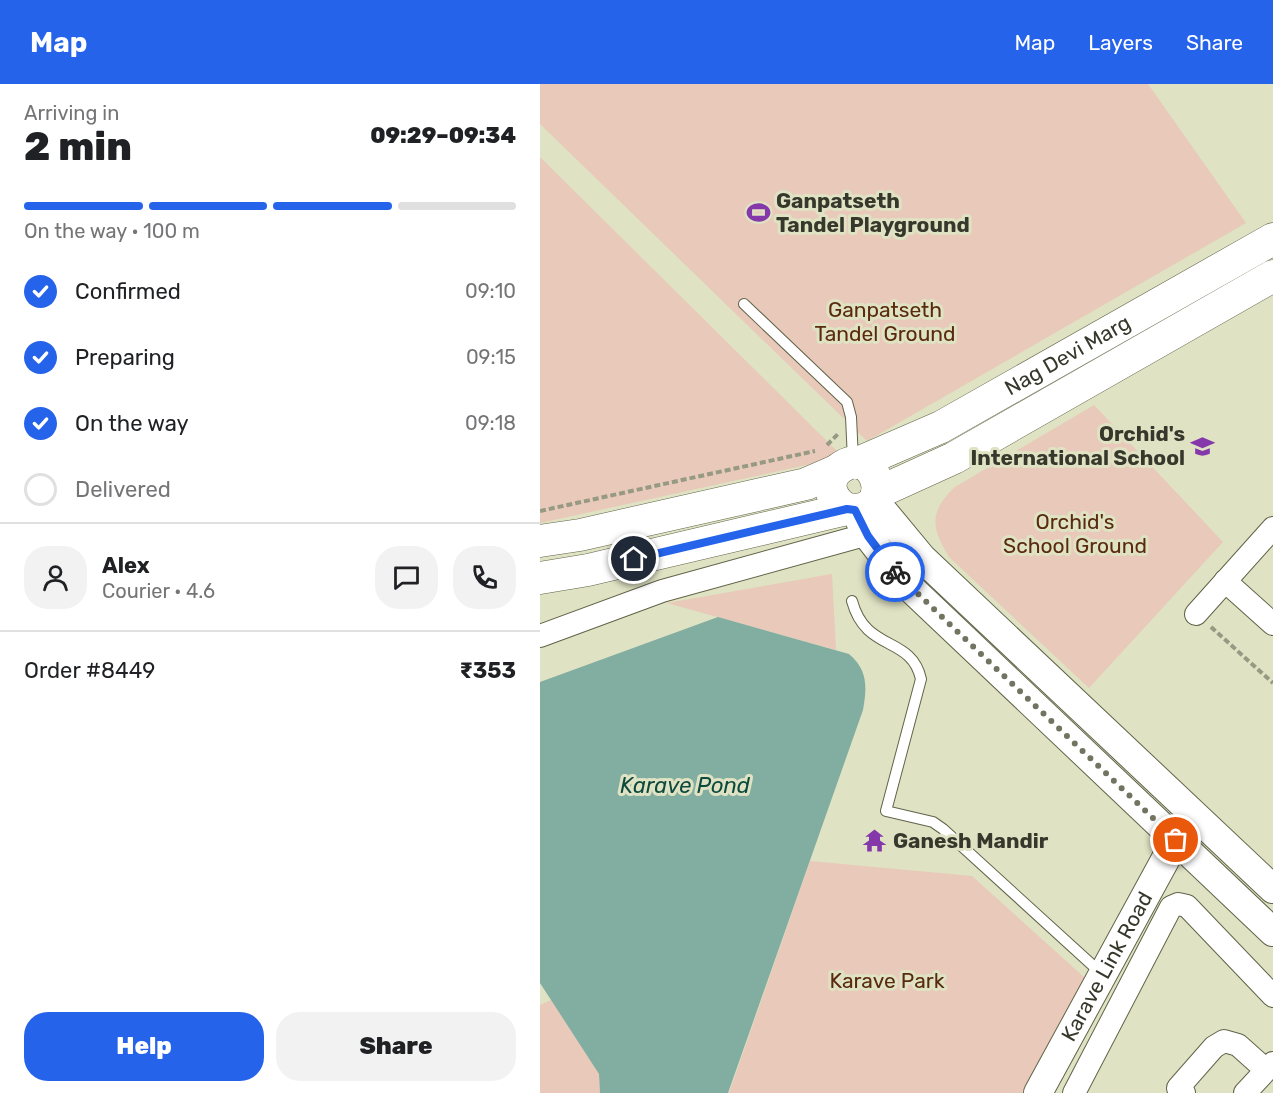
<!DOCTYPE html>
<meta charset="utf-8">
<style>
body{margin:0;font-family:Rubik,sans-serif;background:#f2f2f2;color:#202124;height:100vh;display:flex;flex-direction:column;font-size:22px;white-space:nowrap}
*{box-sizing:border-box;margin:0}
p{font-size:20px;color:#757577}
.icon{flex:none;width:33px;height:33px;fill:none;stroke:currentColor;stroke-width:2;stroke-linecap:round;stroke-linejoin:round}
.map{position:relative;flex:1;overflow:hidden}
.side{display:flex;flex-direction:column;background:#fff;width:540px}
.side>*{flex:none}
.pin{position:absolute;display:grid;place-items:center;width:51px;height:51px;color:#fff;margin:-26px;border:3px solid #fff;border-radius:50%;box-shadow:0 2px 6px #0007}
.courier{position:absolute;display:grid;place-items:center;width:60px;height:60px;margin:-30px;border:4px solid #2563eb;border-radius:50%;background:#fff;color:#222;box-shadow:0 2px 8px #0007}
.head em{font-style:normal;font-weight:800}
.head div{display:flex;flex-direction:column-reverse}
.head{display:flex;align-items:center;justify-content:space-between;height:102px;padding:0 24px}
h1{font-size:39px;font-weight:800;line-height:45px}
.bar{display:grid;grid-template-columns:repeat(4,1fr);gap:9px 6px;align-content:center;height:72px;padding:0 24px}
.bar i{height:8px;border-radius:4px;background:#e0e0e0}
.bar .current{background:#2563eb}
.bar p{grid-column:span 4}
.line{display:flex;align-items:center;gap:15px;padding:0 24px;border-top:2px solid #e0e0e0}
.line div{flex:1}
.round{display:grid;place-items:center;flex:none;width:63px;height:63px;border-radius:24px;background:#f2f2f2}
ol{padding:0 24px;list-style:none}
li{display:flex;align-items:center;gap:18px;height:66px}
li p{margin-inline-start:auto}
li .icon{padding:6px;border-radius:50%;background:#2563eb;color:#fff;stroke-width:4}
li:last-child{color:#757577}
li i{width:33px;height:33px;border:3px solid #e0e0e0;border-radius:50%}
.button{display:flex;gap:12px;margin-top:auto;padding:12px 24px}
.button a{flex:1;height:69px;border-radius:24px;background:#2563eb;color:#fff;font-size:24px;font-weight:800;line-height:69px;text-align:center}
.button a+a{background:#f2f2f2;color:#202124}
header{display:flex;align-items:center;gap:36px;box-sizing:border-box;height:84px;padding:0 30px;background:#2563eb;color:#fff}
header strong{font-size:28px}
nav{display:flex;gap:33px;margin-inline-start:auto;font-size:21px}
main{display:flex;flex:1;min-height:0}
.map>svg:first-child{display:block}
</style>
<header>
<strong>Map</strong>
<nav><a>Map</a><a>Layers</a><a>Share</a></nav>
</header>
<main>
<section class="side">
<div class="head"><div><h1>2 min</h1><p>Arriving in</p></div><em>09:29–09:34</em></div>
<div class="bar"><i class="current"></i><i class="current"></i><i class="current"></i><i></i><p>On the way · 100 m</p></div>
<ol>
<li><svg class="icon" aria-label="check" viewBox="0 0 24 24"><path d="M5 12l5 5 9-10"/></svg>Confirmed<p>09:10</p></li>
<li><svg class="icon" aria-label="check" viewBox="0 0 24 24"><path d="M5 12l5 5 9-10"/></svg>Preparing<p>09:15</p></li>
<li><svg class="icon" aria-label="check" viewBox="0 0 24 24"><path d="M5 12l5 5 9-10"/></svg>On the way<p>09:18</p></li>
<li><i></i>Delivered</li>
</ol>
<div class="line" style="height:108px"><a class="round"><svg class="icon" aria-label="person" viewBox="0 0 24 24"><circle cx="12" cy="8" r="4"/><path d="M4 21q1-7 8-7t8 7"/></svg></a><div><b>Alex</b><p>Courier · 4.6</p></div><a class="round"><svg class="icon" aria-label="chat" viewBox="0 0 24 24"><path d="M4 5h16v11H9l-5 4z"/></svg></a><a class="round"><svg class="icon" aria-label="phone" viewBox="0 0 24 24"><path d="M5 4h4l2 5-3 2q2 4 5 5l2-3 5 2v4C11 20 4 13 5 4z"/></svg></a></div>
<div class="line" style="height:78px"><div>Order #8449</div><b>₹353</b></div>
<div class="button"><a>Help</a><a>Share</a></div>
</section>
<div class="map">
<svg width="733" height="1009" viewBox="0 0 733 1009">
<rect width="100%" height="100%" fill="#dfe2c3"/>
<!-- green -->
<g fill="#e8c9ba">
<path d="M0,0H608L706,139L327,357L0,40Z"/>
<path d="M0,73L303,373L0,439Z"/>
<path d="M554,321L683,458L549,604L409,473C391,444 389,427 415,403Z"/>
<path d="M292,490L296,566L127,519Z"/>
<path d="M270,777L432,792L545,894L482,1009H189Z"/>
<path d="M11,916L59,990L60,1009H0V921Z"/>
</g>
<!-- water -->
<path fill="#82ada1" d="M178,533L309,570C328,586 327,603 323,626L188,1009H60L59,990L0,899V598Z"/>
<g fill="none" stroke-linecap="round" stroke-linejoin="round">
<defs>
<g id="service">
<path d="M204,220L307,318L311,333L313,376"/>
<path d="M312,517C326,569 371,551 381,595L346,727L393,738L403,745L561,889"/>
</g>
<g id="minor">
<path d="M685,497L733,540"/>
<path d="M656,530L733,444"/>
<path d="M0,552L122,507L343,446"/>
<path d="M534,1009L631,823L638,820L647,822L733,912"/>
<path d="M644,1009L638,1004L674,963L684,957L698,961L726,986"/>
<path d="M705,1009L733,979"/>
</g>
<g id="tertiary">
<path d="M334,416L382,474L733,805"/>
<path d="M314,426L328,452L362,496L733,848"/>
<path id="s1" d="M498,1009L636,756"/>
</g>
<g id="secondary">
<path id="s2" d="M318,379L401,343L733,155"/>
<path d="M337,409L414,374L733,192"/>
<path d="M0,457L40,451L266,400L296,387"/>
<path d="M0,494L48,486L307,425C359,433 336,357 300,384C283,396 291,417 307,425"/>
</g>
</defs>
<!-- service casing -->
<use href="#service" stroke="#616448" stroke-width="12"/>
<!-- minor casing -->
<use href="#minor" stroke="#616448" stroke-width="24"/>
<!-- tertiary casing -->
<use href="#tertiary" stroke="#616448" stroke-width="30"/>
<!-- secondary casing -->
<use href="#secondary" stroke="#616448" stroke-width="33"/>
<!-- path -->
<g stroke="#979a83" stroke-width="4" stroke-dasharray="6 3" stroke-linecap="butt">
<path d="M287,361L298,350"/>
<path d="M0,427L275,367"/>
<path d="M671,543L733,599"/>
</g>
<!-- service -->
<use href="#service" stroke="#fff" stroke-width="10"/>
<!-- minor -->
<use href="#minor" stroke="#fff" stroke-width="22"/>
<!-- tertiary -->
<use href="#tertiary" stroke="#fff" stroke-width="28"/>
<!-- secondary -->
<use href="#secondary" stroke="#fff" stroke-width="32"/>
</g>
<g fill="none" stroke-linecap="round" stroke-linejoin="round">
<!-- done -->
<path stroke="#727461" stroke-width="6" stroke-dasharray="0 10.8" d="M355,488L636,756"/>
<!-- route -->
<path stroke="#2563eb" stroke-width="8" d="M94,475L307,425L315,426L328,452L355,488"/>
</g>
<!-- icons -->
<defs>
<symbol id="stadium-bare" viewBox="-9 -9 18 18"><path d="M0-5a6.5 5 0 1 0 0 10a6.5 5 0 1 0 0-10ZM-3.5-1.8h7v3.6h-7Z" fill="#8538aa" stroke="#dfe2c3" stroke-width="2.5" paint-order="stroke"/></symbol>
<symbol id="school-bare" viewBox="-9 -9 18 18"><path d="M0-5L7-2L0 1L-7-2ZM-4 1L0 2.5L4 1V4Q0 6-4 4Z" fill="#8538aa" stroke="#dfe2c3" stroke-width="2.5" paint-order="stroke"/></symbol>
<symbol id="temple-bare" viewBox="-9 -9 18 18"><path d="M0-6L5-2H3V0L6.5 2.5H4V6H1.5V3h-3V6H-4V2.5H-6.5L-3 0V-2H-5Z" fill="#8538aa" stroke="#dfe2c3" stroke-width="2.5" paint-order="stroke"/></symbol>
</defs>
<g fill-rule="evenodd">
<use href="#stadium-bare" x="202" y="112" width="33" height="33"/>
<use href="#school-bare" x="646" y="346" width="33" height="33"/>
<use href="#temple-bare" x="318" y="740" width="33" height="33"/>
</g>
<g text-anchor="middle" stroke-width="6" stroke-linejoin="round" paint-order="stroke">
<!-- poi labels -->
<g font-size="21" font-weight="bold" fill="#37382c" stroke="#dfe2c3" text-anchor="start">
<text x="236" y="124">Ganpatseth<tspan x="236" dy="24">Tandel Playground</tspan></text>
<text x="645" y="357" text-anchor="end">Orchid's<tspan x="645" dy="24">International School</tspan></text>
<text x="353" y="764">Ganesh Mandir</text>
</g>
<!-- park labels -->
<g font-size="21" fill="#5a2a0e" stroke="#dfe2c3">
<text x="345" y="233">Ganpatseth<tspan x="345" dy="24">Tandel Ground</tspan></text>
<text x="535" y="445">Orchid's<tspan x="535" dy="24">School Ground</tspan></text>
<text x="347" y="904">Karave Park</text>
</g>
<!-- street labels -->
<g font-size="21" fill="#37382c" stroke="#dfe2c3">
<text dy="7" stroke="none"><textPath href="#s2" startOffset="236">Nag Devi Marg</textPath></text>
<text dy="7" stroke="none"><textPath href="#s1" startOffset="144">Karave Link Road</textPath></text>
</g>
<!-- water labels -->
<g font-size="22" font-style="italic" fill="#0c4a3e" stroke="#dfe2c3">
<text x="145" y="709">Karave Pond</text>
</g>
</g>
</svg>
<div class="pin" style="left:636px;top:756px;background:#ea580c"><svg class="icon" aria-label="bag" viewBox="0 0 24 24"><path d="M5 8h14l-1 12H6zM9 8a3 3 0 0 1 6 0"/></svg></div>
<div class="pin" style="left:94px;top:475px;background:#1f2937"><svg class="icon" aria-label="home" viewBox="0 0 24 24"><path d="M3 11l9-7 9 7M6 9v11h12V9"/></svg></div>
<div class="courier" style="left:355px;top:488px"><svg class="icon" aria-label="bike" viewBox="0 0 24 24"><circle cx="6" cy="16" r="4"/><circle cx="18" cy="16" r="4"/><path d="M6 16l4-8h5l3 8M10 8l3 8H6M13 5h3"/></svg></div>
</div>
</main>
